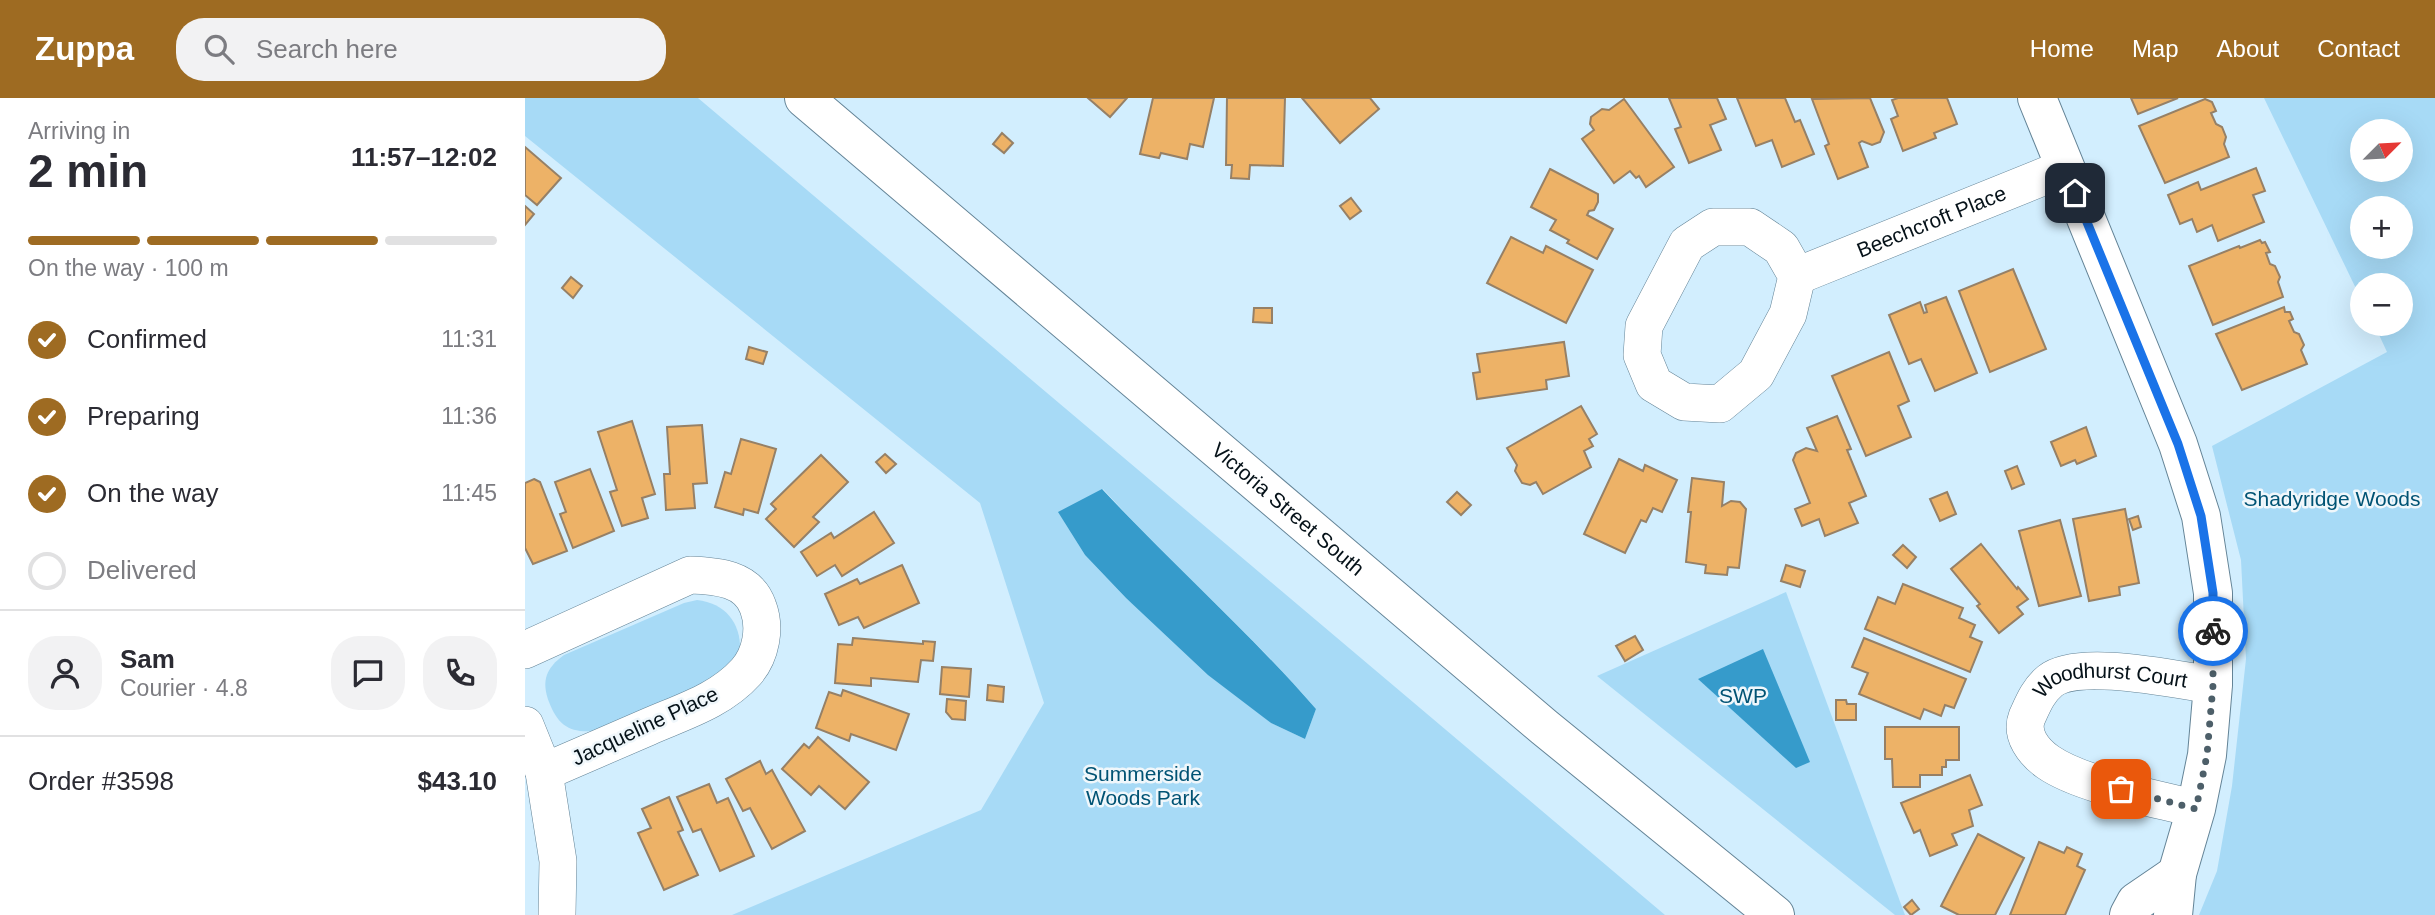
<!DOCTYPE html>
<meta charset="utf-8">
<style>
body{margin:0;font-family:Helvetica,sans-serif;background:#f2f2f3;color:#2b2b33;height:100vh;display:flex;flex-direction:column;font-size:26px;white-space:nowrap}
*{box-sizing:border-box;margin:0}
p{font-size:23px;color:#7c7c81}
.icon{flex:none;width:38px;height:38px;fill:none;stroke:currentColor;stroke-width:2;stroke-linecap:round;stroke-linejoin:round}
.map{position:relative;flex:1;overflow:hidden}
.drawer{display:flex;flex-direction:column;background:#fff;width:525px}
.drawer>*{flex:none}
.needle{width:46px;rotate:66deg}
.controls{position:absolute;left:1825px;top:21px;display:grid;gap:14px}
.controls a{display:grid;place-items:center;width:63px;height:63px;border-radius:50%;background:#fff;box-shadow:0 7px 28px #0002;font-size:35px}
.pin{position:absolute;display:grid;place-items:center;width:60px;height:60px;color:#fff;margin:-30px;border-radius:14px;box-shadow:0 4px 10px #0006}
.courier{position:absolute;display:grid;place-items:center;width:70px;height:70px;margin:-35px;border:5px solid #1a73e8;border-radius:50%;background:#fff;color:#222;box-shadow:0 2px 9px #0007}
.headline em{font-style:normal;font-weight:700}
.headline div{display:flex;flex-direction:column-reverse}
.headline{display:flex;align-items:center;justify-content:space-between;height:119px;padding:0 28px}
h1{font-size:46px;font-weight:700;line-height:52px}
.bar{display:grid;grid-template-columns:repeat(4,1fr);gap:10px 7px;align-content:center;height:84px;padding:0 28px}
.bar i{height:9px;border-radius:5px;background:#e1e1e2}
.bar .current{background:#9e6b22}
.bar p{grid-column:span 4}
.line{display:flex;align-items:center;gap:18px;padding:0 28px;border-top:2px solid #e1e1e2}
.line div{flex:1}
.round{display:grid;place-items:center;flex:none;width:74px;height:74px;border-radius:28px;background:#f2f2f3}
ol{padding:0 28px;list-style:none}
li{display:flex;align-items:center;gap:21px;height:77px}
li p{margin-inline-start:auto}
li .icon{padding:7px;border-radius:50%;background:#9e6b22;color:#fff;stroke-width:4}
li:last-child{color:#7c7c81}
li i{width:38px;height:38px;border:4px solid #e1e1e2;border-radius:50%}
header{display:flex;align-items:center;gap:42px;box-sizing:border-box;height:98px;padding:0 35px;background:#9e6b22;color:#fff}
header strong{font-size:33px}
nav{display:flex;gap:38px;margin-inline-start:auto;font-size:24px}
.search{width:490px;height:63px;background:#f2f2f3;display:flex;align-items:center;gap:18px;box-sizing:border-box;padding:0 24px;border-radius:28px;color:#7c7c81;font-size:26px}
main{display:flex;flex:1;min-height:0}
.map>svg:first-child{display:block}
</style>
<header>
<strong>Zuppa</strong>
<div class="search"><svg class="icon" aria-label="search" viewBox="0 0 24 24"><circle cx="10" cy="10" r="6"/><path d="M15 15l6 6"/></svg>Search here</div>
<nav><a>Home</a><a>Map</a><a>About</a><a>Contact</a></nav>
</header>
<main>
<section class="drawer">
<div class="headline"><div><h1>2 min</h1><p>Arriving in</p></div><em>11:57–12:02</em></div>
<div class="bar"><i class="current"></i><i class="current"></i><i class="current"></i><i></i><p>On the way · 100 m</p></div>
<ol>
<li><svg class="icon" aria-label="check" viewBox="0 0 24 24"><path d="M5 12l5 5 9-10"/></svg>Confirmed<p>11:31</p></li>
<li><svg class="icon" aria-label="check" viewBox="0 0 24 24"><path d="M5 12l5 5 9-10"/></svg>Preparing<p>11:36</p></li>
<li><svg class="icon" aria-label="check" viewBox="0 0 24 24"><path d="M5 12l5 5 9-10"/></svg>On the way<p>11:45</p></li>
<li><i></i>Delivered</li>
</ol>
<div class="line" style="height:126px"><a class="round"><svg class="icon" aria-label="person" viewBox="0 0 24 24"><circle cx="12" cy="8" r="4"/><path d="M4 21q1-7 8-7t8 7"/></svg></a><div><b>Sam</b><p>Courier · 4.8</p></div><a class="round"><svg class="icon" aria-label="chat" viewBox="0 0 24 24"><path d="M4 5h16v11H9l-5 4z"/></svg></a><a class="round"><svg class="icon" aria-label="phone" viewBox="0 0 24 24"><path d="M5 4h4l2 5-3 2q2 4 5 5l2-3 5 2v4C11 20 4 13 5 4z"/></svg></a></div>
<div class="line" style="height:91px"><div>Order #3598</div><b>$43.10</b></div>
</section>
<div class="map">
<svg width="1910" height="817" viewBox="0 0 1910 817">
<rect width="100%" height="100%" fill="#d2eefe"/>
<!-- green -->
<g fill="#a7daf6" fill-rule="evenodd">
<path d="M0,0H173L1140,817H207L456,712L519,605L455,405L0,38ZM578,391C647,467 724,533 791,611L780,641L746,625L601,500L560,457L534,415Z"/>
<path d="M1739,0H1910V817H1674L1692,773L1707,688L1721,561L1716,462L1687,348L1862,254L1849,226H1876V187H1838L1837,203ZM1876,33V72H1838V33ZM1876,110V149H1838V110Z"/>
<path d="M1261,494L1380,817H1370L1072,578Z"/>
<path d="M172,502C200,505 216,525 215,552L197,578L69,633C44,635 33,627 24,604C16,583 21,570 39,557L159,505Z"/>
</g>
<!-- water -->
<g fill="#369bcb">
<path d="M577,391C647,466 724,534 791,611L780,641L746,625L683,577L601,500L560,457L533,414Z"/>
<path d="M1238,551L1285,664L1271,670L1173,581Z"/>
</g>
<!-- building -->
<g fill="#edb267" stroke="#968066" stroke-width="2">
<path d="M563,0H602L585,19Z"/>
<path d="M628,0H689L678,49L665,46L662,61L636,55L634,60L615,56Z"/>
<path d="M702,0H760L758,68L725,67L724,81L706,80L707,67H701Z"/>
<path d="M777,0H845L854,11L815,45Z"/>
<path d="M1144,0H1192L1201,21L1185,27L1196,52L1164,65L1150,31L1156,29Z"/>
<path d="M1212,0H1260L1270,24L1275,22L1289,56L1257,69L1247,42L1231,48Z"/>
<path d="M1345,0L1359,34L1355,44L1347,47L1337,43L1334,45L1343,69L1313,81L1300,48L1304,46L1287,1Z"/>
<path d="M1373,0H1422L1432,26L1409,35L1411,40L1378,53L1366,21L1373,18L1367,2Z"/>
<path d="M1606,0H1653L1613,16Z"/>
<path d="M1099,1L1149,69L1121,89L1114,78L1111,80L1105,73L1089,85L1057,41L1069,32L1065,26L1066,19L1077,11L1084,12Z"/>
<path d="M1680,1L1687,4L1691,13L1686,15L1691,26L1697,29L1701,39L1699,46L1704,59L1640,85L1614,28Z"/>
<path d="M477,35L488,45L479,55L468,46Z"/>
<path d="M0,49L36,80L12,107L0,97Z"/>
<path d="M1731,70L1740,93L1728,97L1739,124L1693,143L1687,127L1672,134L1667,121L1655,126L1643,97L1673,84L1676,92Z"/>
<path d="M1025,71L1073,96V104L1069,112L1064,113L1062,117L1088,131L1072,161L1042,145L1044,142L1025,132L1031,122L1006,109Z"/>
<path d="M826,100L836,113L825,121L815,108Z"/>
<path d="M0,108L9,116L0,127Z"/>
<path d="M986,139L1018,155L1021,148L1068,172L1041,225L962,185Z"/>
<path d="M1735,142L1737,145L1740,144L1745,154L1741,155L1745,166L1750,168L1755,179L1753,184L1758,199L1688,227L1664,168L1714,148L1715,150Z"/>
<path d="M1488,171L1521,251L1465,274L1434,193Z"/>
<path d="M46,179L57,188L48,200L37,190Z"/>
<path d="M1421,199L1452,275L1410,293L1396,261L1384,266L1364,217L1395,204L1399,215L1402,214L1400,207Z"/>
<path d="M1759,209L1760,214H1765L1768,221L1764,223L1769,234L1774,236L1779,247L1776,252L1782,266L1717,292L1691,236Z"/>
<path d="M729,210H747V225L728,224Z"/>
<path d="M1039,244L1044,278L1021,282L1022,291L952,301L948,275L955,274L952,256Z"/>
<path d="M224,249L242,254L238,266L221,261Z"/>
<path d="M1364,254L1384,303L1373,308L1386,339L1341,358L1307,278Z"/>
<path d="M1056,308L1072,336L1064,341L1068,348L1059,353L1066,369L1018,396L1011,384L1005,387L997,385L990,373L992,367L982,350Z"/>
<path d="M1312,318L1326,351L1322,352L1341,398L1324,405L1333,425L1300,438L1294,421L1277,428L1270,411L1285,405L1268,362L1271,355L1281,350L1292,353L1282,330Z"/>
<path d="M107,323L130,396L117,400L123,420L97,428L85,394L92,392L73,334Z"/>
<path d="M177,327L182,385L168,386L170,410L141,412L139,376H145L142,329Z"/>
<path d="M1561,329L1571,358L1552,366L1550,362L1536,368L1526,344Z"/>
<path d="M216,341L251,351L233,415L219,411L218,417L190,409L200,374L206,376Z"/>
<path d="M360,356L371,366L361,375L351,364Z"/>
<path d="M296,357L323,384L288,419L294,424L269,449L241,421L251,411L246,406Z"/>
<path d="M1094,361L1118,373L1120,367L1152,382L1137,414L1128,410L1121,424L1116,422L1100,455L1059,436Z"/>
<path d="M1492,368L1499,386L1487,391L1480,373Z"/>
<path d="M65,371L89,433L48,450L35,416L41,414L30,384Z"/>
<path d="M1167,380L1199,384L1197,408L1206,403L1215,404L1221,411L1214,470L1203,469L1202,477L1180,475L1181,467L1161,464L1166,414H1163Z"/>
<path d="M9,381L15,384L42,453L8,466L0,450V385Z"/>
<path d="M932,394L946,407L936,417L922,404Z"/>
<path d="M1422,394L1431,416L1415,423L1405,401Z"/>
<path d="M1600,411L1614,485L1594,489L1595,497L1564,503L1548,421Z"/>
<path d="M349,414L369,445L317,478L310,467L292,478L276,454L306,435L309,440Z"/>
<path d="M1613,418L1616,429L1608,432L1604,421Z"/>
<path d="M1535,422L1556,498L1514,508L1494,433Z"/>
<path d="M1456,446L1492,491L1493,489L1503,501L1492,509L1498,516L1474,535L1452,508L1455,506L1426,471Z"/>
<path d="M1378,447L1391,459L1382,470L1368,457Z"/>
<path d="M377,467L394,505L339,530L333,519L314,527L300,496L332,481L335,486Z"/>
<path d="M1261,467L1280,473L1275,489L1256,483Z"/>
<path d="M1378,486L1438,510L1434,520L1450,527L1445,539L1457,544L1445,574L1340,531L1353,499L1370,506Z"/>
<path d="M1110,538L1118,552L1100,563L1091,548Z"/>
<path d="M328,540L398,546V543L410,544L408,563L396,562L393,584L346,580V588L310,585L313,546L327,547Z"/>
<path d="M1339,540L1441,581L1429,610L1420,607L1416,618L1399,611L1395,621L1334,596L1343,575L1327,569Z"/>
<path d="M417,569L446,571L444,599L415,596Z"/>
<path d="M463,587L479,589L478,604L462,602Z"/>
<path d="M318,592L384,616L371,652L326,636L324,643L291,630L304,594L316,598Z"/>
<path d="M422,601L441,603L440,622L427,621L421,614Z"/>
<path d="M1311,602H1321L1322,606H1331V622H1311Z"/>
<path d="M1360,629H1434V662H1421V669H1417V677H1395V689H1368L1367,661H1360Z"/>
<path d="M293,639L344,684L320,711L294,688L286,697L257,671L279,646L284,650Z"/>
<path d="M235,663L241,676L247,672L280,733L247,751L225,710L218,713L201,681Z"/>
<path d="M1445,677L1457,707L1444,712L1448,728L1427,736L1432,747L1405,758L1395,732L1389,735L1376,705Z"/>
<path d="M184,686L192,705L203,700L229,758L195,773L176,731L168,734L152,699Z"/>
<path d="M144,699L158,732L153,734L173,777L139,792L113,735L126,730L117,711Z"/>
<path d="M1453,736L1499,760L1470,817H1434L1416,808Z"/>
<path d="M1514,744L1539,755L1542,749L1557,756L1552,768L1560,772L1540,817H1485Z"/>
<path d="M1387,802L1394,811L1386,817L1379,809Z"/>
</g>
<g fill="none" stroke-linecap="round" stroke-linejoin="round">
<defs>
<g id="street">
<path d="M1188,129H1225L1256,150L1272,178L1263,216L1231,276L1195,306L1159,304L1129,286L1117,257L1119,228L1162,146Z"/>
<path id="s1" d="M1272,178L1540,70"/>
<path d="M0,552L165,477C192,478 223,480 233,509C241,530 236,557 221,574C195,603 157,614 123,629C88,644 54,659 19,674"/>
<path d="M0,627L19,674L33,763L32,817"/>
<path id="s2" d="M1671,711C1629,700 1556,687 1523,664C1509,654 1495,637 1502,619C1508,606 1513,593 1525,583C1553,560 1652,582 1688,587"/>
</g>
<g id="secondary">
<path id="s3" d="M279,0L1019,629L1250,817"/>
<path d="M1512,0L1653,346L1676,418L1688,495V587L1682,657L1671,711L1652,776L1648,817"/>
<path d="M1604,817L1611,804L1652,776"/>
</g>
</defs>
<!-- street casing -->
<use href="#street" stroke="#648497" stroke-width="38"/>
<!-- secondary casing -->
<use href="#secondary" stroke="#648497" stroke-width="40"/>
<!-- street -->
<use href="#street" stroke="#fff" stroke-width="37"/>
<!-- secondary -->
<use href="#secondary" stroke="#fff" stroke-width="38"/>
</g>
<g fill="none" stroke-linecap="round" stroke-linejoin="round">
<!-- done -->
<path stroke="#4d5f69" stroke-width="7" stroke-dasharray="0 12.6" d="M1596,691L1671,711L1682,657L1688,587V533"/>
<!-- route -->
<path stroke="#1a73e8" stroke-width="9" d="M1550,95L1653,346L1676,418L1688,495V533"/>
</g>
<g text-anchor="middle" stroke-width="5" stroke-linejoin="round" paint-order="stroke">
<!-- street labels -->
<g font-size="21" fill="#061219" stroke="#f0f7fb">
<text dy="7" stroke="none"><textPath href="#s1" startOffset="145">Beechcroft Place</textPath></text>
<text dy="7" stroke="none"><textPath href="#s3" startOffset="635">Victoria Street South</textPath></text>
<text dy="7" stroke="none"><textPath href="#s2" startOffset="313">Woodhurst Court</textPath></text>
<text transform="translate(120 628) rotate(-25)" y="7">Jacqueline Place</text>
</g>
<!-- park labels -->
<g font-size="21" fill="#005374" stroke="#f0f7fb">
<text x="1807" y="408">Shadyridge Woods</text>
<text x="1218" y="605">SWP</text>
<text x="618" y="683">Summerside<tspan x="618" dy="24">Woods Park</tspan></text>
</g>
</g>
</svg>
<div class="controls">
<a><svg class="needle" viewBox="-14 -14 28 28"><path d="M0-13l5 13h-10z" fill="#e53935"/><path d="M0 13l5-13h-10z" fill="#7c7c81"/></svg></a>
<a>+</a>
<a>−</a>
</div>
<div class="pin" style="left:1596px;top:691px;background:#ea580c"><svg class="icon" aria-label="bag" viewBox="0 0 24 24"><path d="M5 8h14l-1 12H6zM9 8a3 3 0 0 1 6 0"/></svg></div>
<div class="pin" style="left:1550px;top:95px;background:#1f2937"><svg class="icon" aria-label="home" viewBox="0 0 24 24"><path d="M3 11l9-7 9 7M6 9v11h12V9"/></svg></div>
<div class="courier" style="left:1688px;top:533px"><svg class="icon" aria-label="bike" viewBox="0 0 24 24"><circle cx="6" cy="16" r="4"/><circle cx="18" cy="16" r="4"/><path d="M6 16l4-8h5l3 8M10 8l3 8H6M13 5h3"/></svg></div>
</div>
</main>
